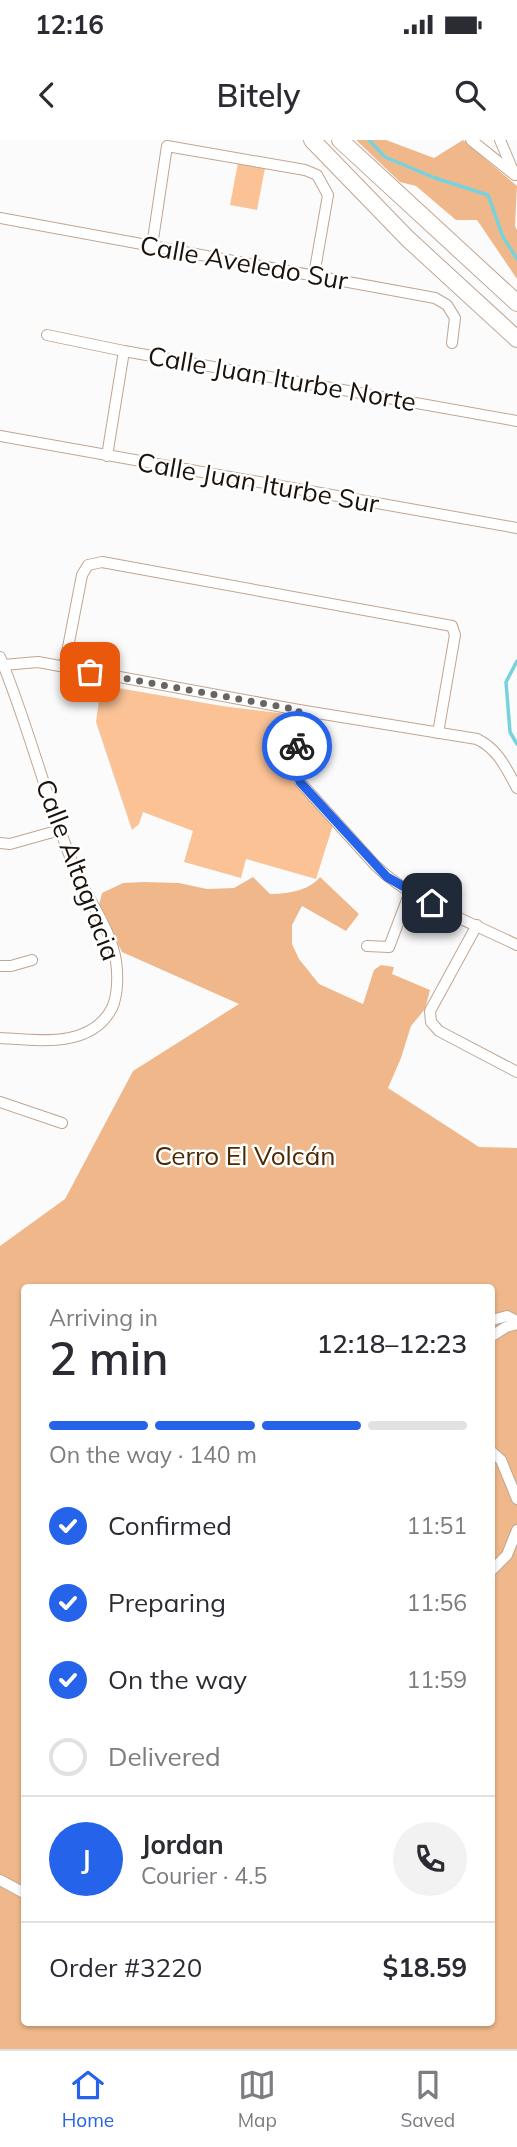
<!DOCTYPE html>
<meta charset="utf-8">
<style>
body{margin:0;font-family:Mulish,sans-serif;background:#f2f2f3;color:#2b2b33;height:100vh;display:flex;flex-direction:column;font-size:26px;white-space:nowrap}
*{box-sizing:border-box;margin:0}
p{font-size:23px;color:#7c7c81}
.icon{flex:none;width:38px;height:38px;fill:none;stroke:currentColor;stroke-width:2;stroke-linecap:round;stroke-linejoin:round}
.map{position:relative;flex:1;overflow:hidden}
.sheet{position:absolute;left:21px;top:1144px;width:474px;height:742px;display:flex;flex-direction:column;background:#fff;border-radius:7px;box-shadow:0 2px 5px #0004}
.sheet>*{flex:none}
.pin{position:absolute;display:grid;place-items:center;width:60px;height:60px;color:#fff;margin:-30px;border-radius:14px;box-shadow:0 4px 10px #0006}
.courier{position:absolute;display:grid;place-items:center;width:70px;height:70px;margin:-35px;border:5px solid #2563eb;border-radius:50%;background:#fff;color:#222;box-shadow:0 2px 9px #0007}
.summary em{font-style:normal;font-weight:600}
.summary div{display:flex;flex-direction:column-reverse}
.summary{display:flex;align-items:center;justify-content:space-between;height:119px;padding:0 28px}
h1{font-size:46px;font-weight:600;line-height:52px}
.bar{display:grid;grid-template-columns:repeat(4,1fr);gap:10px 7px;align-content:center;height:84px;padding:0 28px}
.bar i{height:9px;border-radius:5px;background:#e1e1e2}
.bar .current{background:#2563eb}
.bar p{grid-column:span 4}
.line{display:flex;align-items:center;gap:18px;padding:0 28px;border-top:2px solid #e1e1e2}
.line div{flex:1}
.round{display:grid;place-items:center;flex:none;width:74px;height:74px;border-radius:37px;background:#f2f2f3}
ol{padding:0 28px;list-style:none}
li{display:flex;align-items:center;gap:21px;height:77px}
li p{margin-inline-start:auto}
li .icon{padding:7px;border-radius:50%;background:#2563eb;color:#fff;stroke-width:4}
li:last-child{color:#7c7c81}
li i{width:38px;height:38px;border:4px solid #e1e1e2;border-radius:50%}
.status{display:flex;justify-content:space-between;align-items:center;height:49px;padding:0 35px;background:#fff;direction:ltr}
.status svg{height:19px;fill:currentColor}
header{display:flex;justify-content:space-between;align-items:center;height:91px;padding:0 28px;background:#fff;font-size:32px;font-weight:600}
.tabs{display:flex;justify-content:space-around;align-items:center;height:98px;border-top:2px solid #e1e1e2;background:#fff;font-size:19px;color:#7c7c81}
.tabs a{display:grid;justify-items:center;gap:4px}
.tabs .current{color:#2563eb}
.map>svg:first-child{display:block}
</style>
<div class="status"><b>12:16</b><svg viewBox="0 0 49 12"><path d="M0 12V9h3v3zM5 12V6h3v6zM10 12V3h3v9zM15 12V0h3v12zM26 1h20v11H26zM47 4h2v5h-2z"/></svg></div>
<header><svg class="icon" aria-label="back" viewBox="0 0 24 24"><path d="M15 5l-7 7 7 7"/></svg>Bitely<svg class="icon" aria-label="search" viewBox="0 0 24 24"><circle cx="10" cy="10" r="6"/><path d="M15 15l6 6"/></svg></header>
<div class="map">
<svg width="517" height="1909" viewBox="0 0 517 1909">
<rect width="100%" height="100%" fill="#fbfbfb"/>
<!-- green -->
<g fill="#fac295">
<path d="M238,23L265,28L257,70L230,65Z"/>
<path d="M101,545L222,566L296,575L292,632L333,685L316,739L246,719L241,738L184,722L193,691L143,672L139,684L132,690L96,582Z"/>
</g>
<!-- forest -->
<g fill="#f0b88a" fill-rule="evenodd">
<path d="M356,0H386L434,18L463,0L517,46L515,86L517,90V139L477,80H456L416,46L400,42Z"/>
<path d="M253,737L270,754C286,754 309,751 320,737L359,774L346,791L302,766L292,785V804L299,819L319,844L363,864L374,830L381,825L394,827L392,834L430,850L425,869L411,886L401,918L388,948L479,1007L517,1008V1909H0V1106L65,1059L133,931L239,864L122,812L99,765L102,753L123,743L144,742L179,743L207,749L234,748ZM24,1148H492V1883H24Z"/>
</g>
<g fill="none" stroke-linecap="round" stroke-linejoin="round">
<!-- stream -->
<g stroke="#76d3dd" stroke-width="3.5">
<path d="M369,0L385,17L435,38L488,55L503,97L517,119"/>
<path d="M517,521L506,542L510,592L517,604"/>
</g>
<defs>
<g id="street">
<path d="M471,0L515,35"/>
<path d="M500,0L514,33"/>
<path d="M0,78L435,158L447,165L455,178L452,203"/>
<path d="M152,106L167,6L305,30L317,35L328,55L314,135"/>
<path d="M47,195L124,211L517,281"/>
<path d="M0,296L517,388"/>
<path d="M107,316L124,211"/>
<path d="M0,517C29,586 46,660 75,729C87,759 111,788 116,821C118,835 118,855 112,868C91,909 37,900 0,898"/>
<path d="M3,525L38,522L299,570L477,599C498,609 506,628 517,648"/>
<path d="M64,528L82,435L88,425L102,422L452,486L455,495L438,593"/>
<path d="M299,570C297,593 292,620 300,642L375,725C410,760 472,783 517,805"/>
<path d="M0,703L10,704L60,690"/>
<path d="M477,785L430,871L431,882L439,891L517,932"/>
<path d="M367,806L389,807L410,752"/>
<path d="M0,826H11L32,820"/>
<path d="M0,962L62,983"/>
<path d="M492,1180L507,1176L517,1181"/>
<path d="M492,1196L506,1187L517,1184"/>
<path d="M492,1312L501,1320L517,1359"/>
<path d="M492,1430L507,1415L517,1390"/>
<path d="M0,1740L24,1753"/>
</g>
<g id="secondary">
<path d="M312,0L408,99L517,199"/>
<path d="M340,0L517,163"/>
</g>
</defs>
<!-- street casing -->
<use href="#street" stroke="#c0a692" stroke-width="12"/>
<!-- secondary casing -->
<use href="#secondary" stroke="#c0a692" stroke-width="18"/>
<!-- street -->
<use href="#street" stroke="#fff" stroke-width="10"/>
<!-- secondary -->
<use href="#secondary" stroke="#fff" stroke-width="16"/>
</g>
<g fill="none" stroke-linecap="round" stroke-linejoin="round">
<!-- done -->
<path stroke="#69645f" stroke-width="7" stroke-dasharray="0 12.6" d="M90,532L299,570L297,606"/>
<!-- route -->
<path stroke="#2563eb" stroke-width="9" d="M297,606V632L300,642L387,737L432,763"/>
</g>
<g text-anchor="middle" stroke-width="5" stroke-linejoin="round" paint-order="stroke">
<!-- street labels -->
<g font-size="26" fill="#1b120b" stroke="#fff">
<text transform="translate(244 123) rotate(10)" y="9">Calle Aveledo Sur</text>
<text transform="translate(282 239) rotate(10)" y="9">Calle Juan Iturbe Norte</text>
<text transform="translate(258 343) rotate(10)" y="9">Calle Juan Iturbe Sur</text>
<text transform="translate(78 730) rotate(69)" y="9">Calle Altagracia</text>
</g>
<!-- park labels -->
<g font-size="26" fill="#4c2903" stroke="#fff">
<text x="245" y="1025">Cerro El Volcán</text>
</g>
</g>
</svg>
<div class="pin" style="left:90px;top:532px;background:#ea580c"><svg class="icon" aria-label="bag" viewBox="0 0 24 24"><path d="M5 8h14l-1 12H6zM9 8a3 3 0 0 1 6 0"/></svg></div>
<div class="pin" style="left:432px;top:763px;background:#1f2937"><svg class="icon" aria-label="home" viewBox="0 0 24 24"><path d="M3 11l9-7 9 7M6 9v11h12V9"/></svg></div>
<div class="courier" style="left:297px;top:606px"><svg class="icon" aria-label="bike" viewBox="0 0 24 24"><circle cx="6" cy="16" r="4"/><circle cx="18" cy="16" r="4"/><path d="M6 16l4-8h5l3 8M10 8l3 8H6M13 5h3"/></svg></div>
<section class="sheet">
<div class="summary"><div><h1>2 min</h1><p>Arriving in</p></div><em>12:18–12:23</em></div>
<div class="bar"><i class="current"></i><i class="current"></i><i class="current"></i><i></i><p>On the way · 140 m</p></div>
<ol>
<li><svg class="icon" aria-label="check" viewBox="0 0 24 24"><path d="M5 12l5 5 9-10"/></svg>Confirmed<p>11:51</p></li>
<li><svg class="icon" aria-label="check" viewBox="0 0 24 24"><path d="M5 12l5 5 9-10"/></svg>Preparing<p>11:56</p></li>
<li><svg class="icon" aria-label="check" viewBox="0 0 24 24"><path d="M5 12l5 5 9-10"/></svg>On the way<p>11:59</p></li>
<li><i></i>Delivered</li>
</ol>
<div class="line" style="height:126px"><b class="round" style="background:#2563eb;color:#fff">J</b><div><b>Jordan</b><p>Courier · 4.5</p></div><a class="round"><svg class="icon" aria-label="phone" viewBox="0 0 24 24"><path d="M5 4h4l2 5-3 2q2 4 5 5l2-3 5 2v4C11 20 4 13 5 4z"/></svg></a></div>
<div class="line" style="height:91px"><div>Order #3220</div><b>$18.59</b></div>
</section>
</div>
<nav class="tabs">
<a class="current"><svg class="icon" aria-label="home" viewBox="0 0 24 24"><path d="M3 11l9-7 9 7M6 9v11h12V9"/></svg>Home</a>
<a><svg class="icon" aria-label="map" viewBox="0 0 24 24"><path d="M3 6l6-2 6 2 6-2v14l-6 2-6-2-6 2zM9 4v14M15 6v14"/></svg>Map</a>
<a><svg class="icon" aria-label="saved" viewBox="0 0 24 24"><path d="M7 4h10v16l-5-4-5 4z"/></svg>Saved</a>
</nav>
